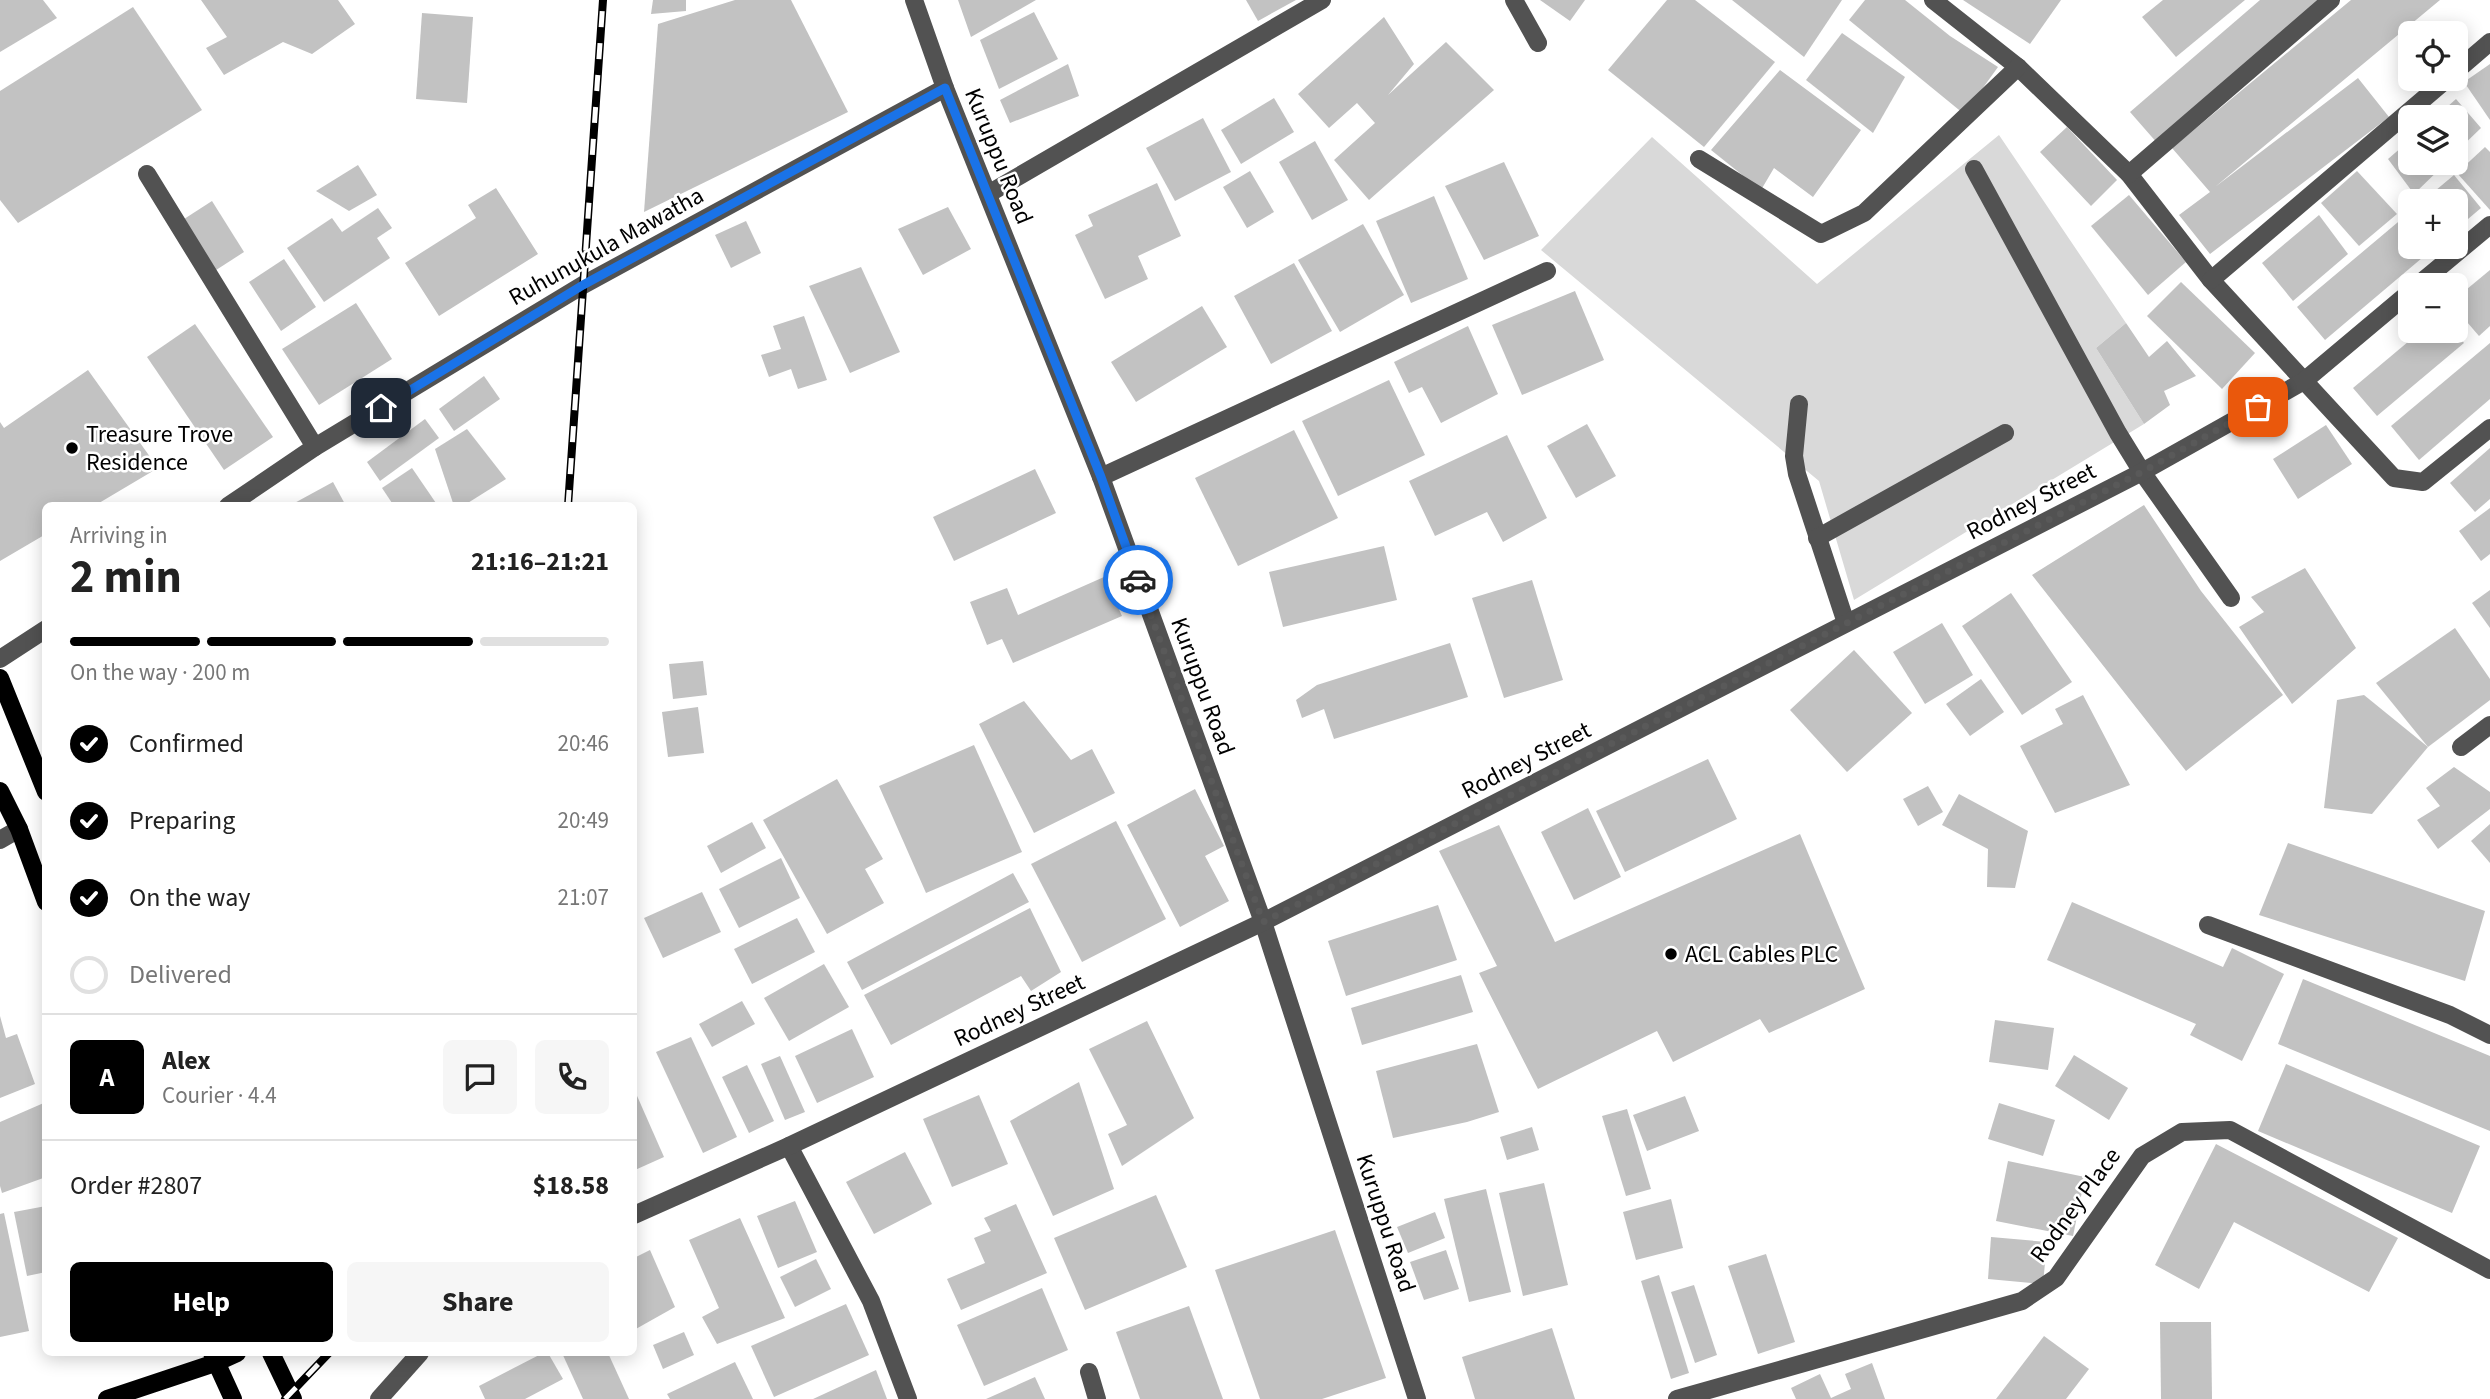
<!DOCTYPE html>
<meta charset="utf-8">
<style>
body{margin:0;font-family:"Source Sans 3",sans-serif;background:#f6f6f6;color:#222;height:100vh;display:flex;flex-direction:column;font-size:26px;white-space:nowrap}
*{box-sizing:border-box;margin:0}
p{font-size:23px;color:#767676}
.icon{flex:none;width:38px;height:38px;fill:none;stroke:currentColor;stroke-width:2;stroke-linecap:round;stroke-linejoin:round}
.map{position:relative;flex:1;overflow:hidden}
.panel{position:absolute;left:42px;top:502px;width:595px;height:854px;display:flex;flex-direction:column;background:#fff;border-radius:10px;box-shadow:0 4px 18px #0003}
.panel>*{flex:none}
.tools{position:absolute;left:2398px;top:21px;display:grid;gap:14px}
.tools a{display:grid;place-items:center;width:70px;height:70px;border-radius:10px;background:#fff;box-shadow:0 4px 18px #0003;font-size:35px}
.pin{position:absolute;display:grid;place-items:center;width:60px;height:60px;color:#fff;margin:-30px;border-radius:14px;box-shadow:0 4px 10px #0006}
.courier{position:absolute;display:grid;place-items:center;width:70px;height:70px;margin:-35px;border:5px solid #1a73e8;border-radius:50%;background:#fff;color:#222;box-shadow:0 2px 9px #0007}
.summary em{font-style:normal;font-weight:700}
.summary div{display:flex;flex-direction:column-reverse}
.summary{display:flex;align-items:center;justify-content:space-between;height:119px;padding:0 28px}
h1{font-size:46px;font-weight:700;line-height:52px}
.bar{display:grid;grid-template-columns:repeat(4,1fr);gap:10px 7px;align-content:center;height:84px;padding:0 28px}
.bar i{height:9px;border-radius:5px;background:#e0e0e0}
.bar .current{background:#000}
.bar p{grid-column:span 4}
.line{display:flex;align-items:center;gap:18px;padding:0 28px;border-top:2px solid #e0e0e0}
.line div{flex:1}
.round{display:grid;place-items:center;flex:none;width:74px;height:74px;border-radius:10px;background:#f6f6f6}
ol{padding:0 28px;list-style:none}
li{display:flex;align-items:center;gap:21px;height:77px}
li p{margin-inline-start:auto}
li .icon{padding:7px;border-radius:50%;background:#000;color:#fff;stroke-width:4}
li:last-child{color:#767676}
li i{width:38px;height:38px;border:4px solid #e0e0e0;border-radius:50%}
.button{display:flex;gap:14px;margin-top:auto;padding:14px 28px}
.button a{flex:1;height:80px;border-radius:10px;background:#000;color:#fff;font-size:28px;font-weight:700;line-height:80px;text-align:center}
.button a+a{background:#f6f6f6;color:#222}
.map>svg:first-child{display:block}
</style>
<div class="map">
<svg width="2490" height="1399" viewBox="0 0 2490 1399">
<rect width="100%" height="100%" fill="#fff"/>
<!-- green -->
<path fill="#d9d9d9" d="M1999,135L2126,323L2096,348L2144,424L1854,600L1819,481L1541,250L1652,137L1817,284Z"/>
<!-- building -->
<g fill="#c2c2c2">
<path d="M0,0H43L57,18L0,52Z"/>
<path d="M201,0H338L355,24L312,54L283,42L224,75L206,48L227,37Z"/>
<path d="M653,0H686V11L651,14Z"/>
<path d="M735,0H791L848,112L644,212L658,24Z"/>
<path d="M958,0H1036L971,37Z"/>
<path d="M1246,0H1296L1258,21Z"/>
<path d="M1540,0H1585L1570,21Z"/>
<path d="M1667,0H1695L1775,62L1704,147L1608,70Z"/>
<path d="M1732,0H1842L1804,57Z"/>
<path d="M1865,0H1905L1950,36L1998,67L1964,114L1849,20Z"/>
<path d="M1963,0H2061L2030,44Z"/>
<path d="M2163,0H2245L2176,57L2142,17Z"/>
<path d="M2260,0H2326L2158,144L2130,112Z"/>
<path d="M2351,0H2440L2215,187L2358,78L2389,117L2210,254L2179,215L2210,192L2172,148Z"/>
<path d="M133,7L202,110L18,223L0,200V91Z"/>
<path d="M1034,12L1058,59L999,89L980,40Z"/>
<path d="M422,13L473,17L467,103L416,99Z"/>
<path d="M1384,17L1414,64L1388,95L1446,42L1494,90L1369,200L1334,160L1375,123L1357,103L1329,128L1298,94Z"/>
<path d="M1842,33L1905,77L1873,133L1806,80Z"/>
<path d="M1068,64L1079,96L1010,123L1000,100Z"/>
<path d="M2490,64V120L2464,82Z"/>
<path d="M1780,70L1861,130L1813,197L1774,168L1761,190L1711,150Z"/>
<path d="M1274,98L1294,132L1241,164L1221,130Z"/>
<path d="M2456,99L2481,128L2455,153V117H2436Z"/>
<path d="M1203,118L1231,172L1175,201L1146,148Z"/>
<path d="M2067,127L2117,180L2091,206L2040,152Z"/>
<path d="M2410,140V163H2446L2414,194L2388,159Z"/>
<path d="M1315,141L1348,200L1312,220L1279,162Z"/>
<path d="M2485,147L2490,152V210L2457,173Z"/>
<path d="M1504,162L1539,236L1484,260L1445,186Z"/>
<path d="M358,165L377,195L349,211L316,191Z"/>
<path d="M1250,171L1274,212L1247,228L1223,187Z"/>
<path d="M2357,171L2397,214L2359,246L2321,203Z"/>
<path d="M2454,175L2481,208L2455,230V201H2423Z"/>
<path d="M1157,183L1181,236L1138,256L1148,279L1105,299L1075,235L1093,226L1088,215Z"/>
<path d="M496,188L538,254L439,316L405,263L476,218L468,205Z"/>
<path d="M2129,195L2186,262L2148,295L2091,226Z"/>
<path d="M1434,196L1468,279L1411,303L1376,221Z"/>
<path d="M212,201L244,252L213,272L181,221Z"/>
<path d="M948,207L971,249L923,275L898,229Z"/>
<path d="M378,208L392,228L377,238L390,258L324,302L287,248L332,218L342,232Z"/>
<path d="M2410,212V247H2435L2325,340L2297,307Z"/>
<path d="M2319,215L2348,254L2293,301L2262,263Z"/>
<path d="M746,221L761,253L731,268L715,235Z"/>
<path d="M1363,224L1404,295L1340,332L1298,260Z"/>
<path d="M284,259L316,307L281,331L249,282Z"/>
<path d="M1294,263L1332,331L1271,364L1234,296Z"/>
<path d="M861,267L900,352L850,373L809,286Z"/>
<path d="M2490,270V326L2479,336L2455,308V299Z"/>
<path d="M2181,282L2255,353L2222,389L2147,316Z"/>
<path d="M1575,291L1604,360L1522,395L1492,325Z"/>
<path d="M356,303L392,359L319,405L282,349Z"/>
<path d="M1202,306L1227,347L1136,402L1111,362Z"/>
<path d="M804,316L827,380L798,389L791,369L769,377L761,355L781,349L773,326Z"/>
<path d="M2126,323L2149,357L2167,341L2196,376L2164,391L2170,405L2144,424L2096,348Z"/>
<path d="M195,324L273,437L224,470L147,357Z"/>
<path d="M1468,326L1498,394L1441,423L1422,387L1409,393L1394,362Z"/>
<path d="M2421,331H2454L2464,343L2377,416L2353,388Z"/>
<path d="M2490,343V399L2419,460L2391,426Z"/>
<path d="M88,370L158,468L94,506H46V534L0,561V422L4,428Z"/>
<path d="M484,376L500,399L454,431L439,409Z"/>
<path d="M1389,380L1425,455L1338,496L1302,421Z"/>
<path d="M425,419L439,438L380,481L367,462Z"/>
<path d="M1587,424L1616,476L1576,498L1547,446Z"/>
<path d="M2326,425L2352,464L2298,499L2273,459Z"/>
<path d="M467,429L506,479L463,506H454L435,449Z"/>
<path d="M1294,430L1338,518L1238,566L1195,478Z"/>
<path d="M1507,435L1547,518L1503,542L1487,512L1435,536L1409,481Z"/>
<path d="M2490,448V499L2475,512L2450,483Z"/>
<path d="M412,468L438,506H394L382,488Z"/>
<path d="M1035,469L1056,513L954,561L933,517Z"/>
<path d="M333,482L346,506H289Z"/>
<path d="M2144,505L2201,591L2283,695L2186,771L2032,575Z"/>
<path d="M2490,508V554L2481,561L2459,531Z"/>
<path d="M1384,546L1397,600L1283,627L1269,572Z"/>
<path d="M2305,568L2356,648L2292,704L2239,627L2264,612L2251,597Z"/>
<path d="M1104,577L1122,616L1013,663L1002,639L987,645L970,602L1007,588L1018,615Z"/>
<path d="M1532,580L1563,680L1504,698L1472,598Z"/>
<path d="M2490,590V628L2472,603Z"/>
<path d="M2011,593L2072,682L2022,715L1962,626Z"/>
<path d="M1942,623L1973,675L1925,704L1893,652Z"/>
<path d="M2455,628L2490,679V700L2428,747L2376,683Z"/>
<path d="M1450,643L1468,697L1334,739L1324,709L1302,718L1296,700L1317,685Z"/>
<path d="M1854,650L1912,713L1847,772L1790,710Z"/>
<path d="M703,661L707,695L673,699L669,664Z"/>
<path d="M1981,679L2004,712L1970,736L1946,704Z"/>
<path d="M2083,695L2130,785L2055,813L2020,746L2063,724L2055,709Z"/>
<path d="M2364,695L2428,747L2372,814L2324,808L2337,700Z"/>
<path d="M1024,701L1071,760L1092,749L1115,793L1034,833L979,724Z"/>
<path d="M698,707L704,753L668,757L662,712Z"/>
<path d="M974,745L1022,852L926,893L879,786Z"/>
<path d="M1708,759L1737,819L1625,872L1596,811Z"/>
<path d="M2454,767L2490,792V809L2438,849L2417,820L2440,806L2426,788Z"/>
<path d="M837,779L883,859L865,869L884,903L827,934L763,820Z"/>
<path d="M1928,786L1943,812L1918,826L1903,799Z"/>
<path d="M1195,789L1224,846L1205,856L1229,901L1180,927L1127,825Z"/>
<path d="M1959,794L2028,831L2015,888L1987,887L1988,849L1942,825Z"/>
<path d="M1588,808L1621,877L1574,900L1541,832Z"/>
<path d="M1116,821L1166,919L1082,962L1031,864Z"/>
<path d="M752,822L766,848L721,873L707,846Z"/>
<path d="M2490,824V863L2471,841Z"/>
<path d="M1499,825L1555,942L1800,834L1865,989L1769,1033L1760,1019L1673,1062L1657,1031L1538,1089L1479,973L1497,966L1439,851Z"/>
<path d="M2288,843L2485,911L2465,981L2259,915Z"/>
<path d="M781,858L800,898L739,928L719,889Z"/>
<path d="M1013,873L1029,902L862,990L847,962Z"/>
<path d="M702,892L721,932L663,958L644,918Z"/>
<path d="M2072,902L2223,967L2232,948L2284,974L2242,1061L2190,1035L2196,1024L2047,960Z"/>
<path d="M1438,905L1457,960L1346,996L1328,941Z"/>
<path d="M1030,908L1061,972L1031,991L1021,976L891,1045L864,995Z"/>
<path d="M797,918L815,952L752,984L734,949Z"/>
<path d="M824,964L849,1007L789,1041L764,998Z"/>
<path d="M1461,975L1473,1012L1362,1045L1351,1008Z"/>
<path d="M2303,979L2490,1056V1131L2278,1044Z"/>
<path d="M742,1001L755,1024L712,1047L699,1024Z"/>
<path d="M0,1016L6,1038L17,1034L35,1084L0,1098Z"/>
<path d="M1995,1020L2054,1028L2048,1070L1989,1062Z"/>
<path d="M1147,1021L1194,1118L1122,1166L1108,1134L1127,1125L1089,1049Z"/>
<path d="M852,1029L874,1077L817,1103L795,1056Z"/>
<path d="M691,1037L737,1137L703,1153L656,1052Z"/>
<path d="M1477,1044L1499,1112L1467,1122L1393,1138L1376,1071Z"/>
<path d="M2074,1055L2128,1088L2109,1120L2055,1086Z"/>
<path d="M780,1056L805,1112L785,1120L761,1064Z"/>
<path d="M2286,1064L2480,1146L2452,1213L2258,1131Z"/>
<path d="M747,1065L774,1121L749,1133L722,1077Z"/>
<path d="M1079,1082L1114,1189L1053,1216L1010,1121Z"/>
<path d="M634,1089L664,1157L635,1170L634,1166Z"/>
<path d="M979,1095L1008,1164L952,1187L923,1119Z"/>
<path d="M1685,1096L1699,1131L1647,1151L1633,1115Z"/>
<path d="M46,1102V1177L2,1193L0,1186V1122Z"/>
<path d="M1999,1103L2055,1120L2043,1156L1988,1139Z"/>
<path d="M1627,1109L1651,1189L1626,1196L1602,1116Z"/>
<path d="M1532,1127L1539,1150L1507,1160L1500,1137Z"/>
<path d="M2216,1144L2398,1238L2369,1292L2234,1222L2199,1289L2155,1265Z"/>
<path d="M905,1152L932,1204L874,1234L846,1182Z"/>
<path d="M2008,1161L2085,1177L2073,1236L1996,1221Z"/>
<path d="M1544,1183L1568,1285L1523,1296L1499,1193Z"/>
<path d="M1486,1189L1511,1292L1469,1302L1444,1199Z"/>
<path d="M1156,1195L1187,1267L1085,1310L1054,1238Z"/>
<path d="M1671,1199L1683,1248L1636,1260L1623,1212Z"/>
<path d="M795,1201L817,1252L778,1268L757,1216Z"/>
<path d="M1016,1204L1047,1273L961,1310L947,1279L985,1263L974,1238L991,1231L984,1218Z"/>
<path d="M46,1206V1272L27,1276L14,1212Z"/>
<path d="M1435,1212L1445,1238L1408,1253L1397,1227Z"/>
<path d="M4,1213L29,1331L0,1337V1214Z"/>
<path d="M740,1218L785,1318L717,1344L702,1317L719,1308L689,1240Z"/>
<path d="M1335,1230L1386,1378L1322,1399H1260L1215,1270Z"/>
<path d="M1991,1237L2047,1242L2043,1284L1988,1279Z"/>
<path d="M650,1250L675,1307L634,1330V1258Z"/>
<path d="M1446,1250L1459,1289L1424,1300L1410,1262Z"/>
<path d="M1766,1254L1795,1342L1758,1354L1728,1266Z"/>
<path d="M816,1259L831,1289L795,1307L780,1277Z"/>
<path d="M1659,1275L1689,1373L1671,1379L1641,1281Z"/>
<path d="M1694,1285L1717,1355L1695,1363L1671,1292Z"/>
<path d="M1042,1288L1068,1350L984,1386L957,1325Z"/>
<path d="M846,1304L869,1355L774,1397L751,1346Z"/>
<path d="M1189,1306L1223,1399H1140L1116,1332Z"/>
<path d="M2160,1322H2211L2212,1399H2161Z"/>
<path d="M1552,1328L1575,1399H1475L1462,1357Z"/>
<path d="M684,1332L694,1355L663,1369L653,1345Z"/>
<path d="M2044,1336L2089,1369L2066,1399H1996Z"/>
<path d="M543,1353H548L563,1379L525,1399H485L479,1386Z"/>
<path d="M562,1353H608L629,1399H583Z"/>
<path d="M735,1362L753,1399H670L667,1394Z"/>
<path d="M1872,1363L1885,1399H1796L1791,1388L1820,1374L1831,1398L1851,1389L1845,1374Z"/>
<path d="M876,1370L887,1399H813Z"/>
<path d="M1035,1377L1045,1399H986Z"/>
</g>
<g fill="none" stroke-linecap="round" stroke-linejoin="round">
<!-- minor -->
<g stroke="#525252" stroke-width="18">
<path d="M914,0L945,88L1101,477L1263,922L1417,1399"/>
<path d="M1514,0L1538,43"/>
<path d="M1933,0L2018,67L2129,174L2211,280L2394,478L2423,482L2490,428"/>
<path d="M2455,72L2490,42"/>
<path d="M1699,159L1821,234L1864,213L2018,67"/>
<path d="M1974,169L2118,433L2142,472L2231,598"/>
<path d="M147,174L315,447"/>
<path d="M2129,174L2331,0"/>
<path d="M988,194L1322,0"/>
<path d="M2211,280L2447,79"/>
<path d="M2418,285L2490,225"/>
<path d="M1799,404L1794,456L1797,474L1846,623"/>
<path d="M1101,477L1547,271"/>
<path d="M228,506L315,447L583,285L945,88"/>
<path d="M1817,538L2005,433"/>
<path d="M0,659L46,629"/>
<path d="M2461,747L2490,725"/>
<path d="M0,840L19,829"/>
<path d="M2208,925L2450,1015L2490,1035"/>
<path d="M789,1146L871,1301L908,1399"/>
<path d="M634,1215L789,1146L1263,922L2142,472L2304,381L2410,292"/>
<path d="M1089,1372L1097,1399"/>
<path d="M379,1399L420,1353"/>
<path d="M1677,1399L2022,1301L2056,1278L2142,1156L2182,1132L2230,1130L2490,1270"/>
</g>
<!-- major -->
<g stroke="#000" stroke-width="18">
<path d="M0,678L46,792"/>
<path d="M0,791L19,829L46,902"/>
<path d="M212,1353L233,1399"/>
<path d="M271,1353L293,1399"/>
<path d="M107,1399L215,1363L237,1353"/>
</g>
<defs>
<g id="rail">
<path d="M568,506L603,0"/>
<path d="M285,1399L329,1353"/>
</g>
</defs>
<!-- rail casing -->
<use href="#rail" stroke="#000" stroke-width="8"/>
<!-- rail -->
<use href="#rail" stroke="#fff" stroke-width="5" stroke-dasharray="16" stroke-linecap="butt"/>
</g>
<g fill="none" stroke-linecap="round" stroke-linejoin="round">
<!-- done -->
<path stroke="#595959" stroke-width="7" stroke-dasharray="0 12.6" d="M1138,580L1263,922L2142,472L2258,407"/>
<!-- route -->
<path stroke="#1a73e8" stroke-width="9" d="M381,408L583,285L945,88L1101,477L1138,580"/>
</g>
<!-- markers -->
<g fill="#000" stroke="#fff" stroke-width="2.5">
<circle cx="72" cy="448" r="7"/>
<circle cx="1671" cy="954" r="7"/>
</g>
<g text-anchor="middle" stroke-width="5" stroke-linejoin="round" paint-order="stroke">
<!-- street labels -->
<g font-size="24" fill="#000" stroke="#fff">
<text transform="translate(999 156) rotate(68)" y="8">Kuruppu Road</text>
<text transform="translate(606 246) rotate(-29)" y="8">Ruhunukula Mawatha</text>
<text transform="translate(2031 501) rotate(-27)" y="8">Rodney Street</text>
<text transform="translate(1203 686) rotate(70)" y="8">Kuruppu Road</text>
<text transform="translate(1526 760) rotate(-27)" y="8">Rodney Street</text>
<text transform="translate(1019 1010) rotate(-25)" y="8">Rodney Street</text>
<text transform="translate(2075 1205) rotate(-54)" y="8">Rodney Place</text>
<text transform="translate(1386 1223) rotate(72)" y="8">Kuruppu Road</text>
</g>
<!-- poi labels -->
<g font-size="24" fill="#000" stroke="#fff" text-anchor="start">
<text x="86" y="442">Treasure Trove<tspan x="86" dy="28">Residence</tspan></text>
<text x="1685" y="962">ACL Cables PLC</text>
</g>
</g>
</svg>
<div class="tools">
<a><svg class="icon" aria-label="locate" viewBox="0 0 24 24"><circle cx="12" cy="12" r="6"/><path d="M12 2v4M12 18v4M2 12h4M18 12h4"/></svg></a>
<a><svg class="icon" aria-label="layers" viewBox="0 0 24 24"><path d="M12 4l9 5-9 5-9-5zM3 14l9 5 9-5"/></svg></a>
<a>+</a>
<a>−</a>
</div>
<div class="pin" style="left:2258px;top:407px;background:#ea580c"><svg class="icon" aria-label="bag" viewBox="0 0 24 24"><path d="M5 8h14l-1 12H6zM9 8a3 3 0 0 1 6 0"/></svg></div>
<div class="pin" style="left:381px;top:408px;background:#1f2937"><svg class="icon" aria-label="home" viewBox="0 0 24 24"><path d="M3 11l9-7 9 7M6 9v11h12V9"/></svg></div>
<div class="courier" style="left:1138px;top:580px"><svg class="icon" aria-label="car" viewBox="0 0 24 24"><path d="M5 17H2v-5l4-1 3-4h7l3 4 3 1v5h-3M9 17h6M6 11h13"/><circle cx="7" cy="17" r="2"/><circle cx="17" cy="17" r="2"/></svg></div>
<section class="panel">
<div class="summary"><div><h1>2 min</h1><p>Arriving in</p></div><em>21:16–21:21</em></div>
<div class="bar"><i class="current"></i><i class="current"></i><i class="current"></i><i></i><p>On the way · 200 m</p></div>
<ol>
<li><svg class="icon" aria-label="check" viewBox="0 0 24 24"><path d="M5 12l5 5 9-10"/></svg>Confirmed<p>20:46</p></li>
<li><svg class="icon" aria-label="check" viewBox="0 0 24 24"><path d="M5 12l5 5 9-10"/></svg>Preparing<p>20:49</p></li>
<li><svg class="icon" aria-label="check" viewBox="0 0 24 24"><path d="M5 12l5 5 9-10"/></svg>On the way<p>21:07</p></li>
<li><i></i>Delivered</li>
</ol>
<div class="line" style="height:126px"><b class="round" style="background:#000;color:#fff">A</b><div><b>Alex</b><p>Courier · 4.4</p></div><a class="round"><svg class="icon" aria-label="chat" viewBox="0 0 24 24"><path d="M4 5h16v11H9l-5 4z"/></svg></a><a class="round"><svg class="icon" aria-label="phone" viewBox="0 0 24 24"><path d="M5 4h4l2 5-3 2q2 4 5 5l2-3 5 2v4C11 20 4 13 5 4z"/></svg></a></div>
<div class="line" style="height:91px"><div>Order #2807</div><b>$18.58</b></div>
<div class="button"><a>Help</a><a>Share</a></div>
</section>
</div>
